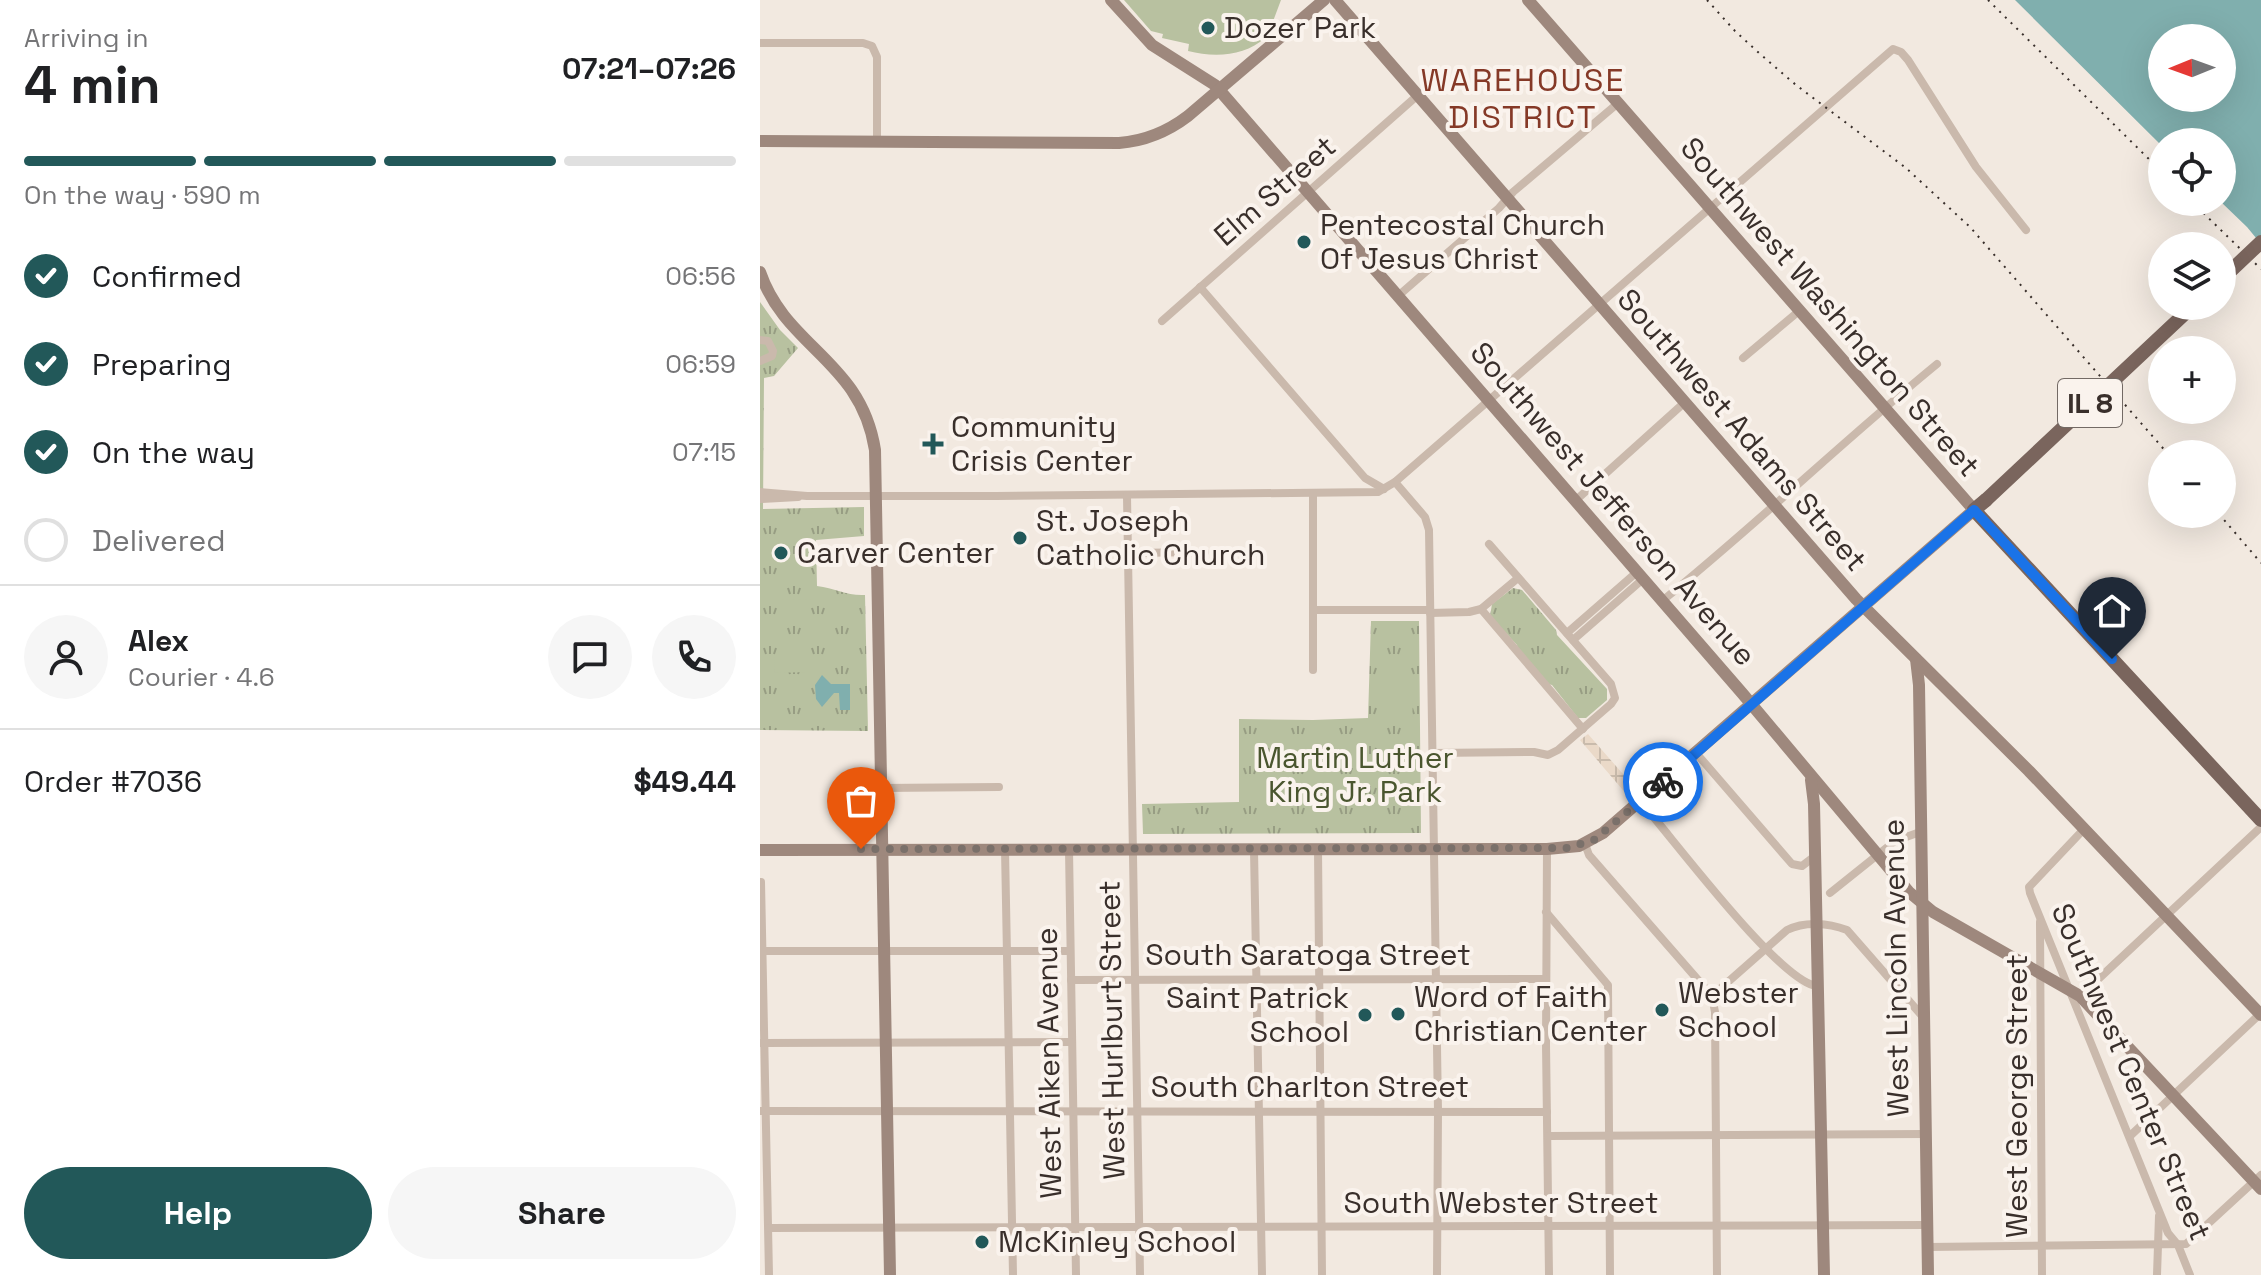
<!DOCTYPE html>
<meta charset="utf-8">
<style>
body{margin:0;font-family:"Space Grotesk",sans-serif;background:#f6f6f6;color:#202124;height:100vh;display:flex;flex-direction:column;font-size:30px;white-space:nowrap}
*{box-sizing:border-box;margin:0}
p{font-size:26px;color:#757577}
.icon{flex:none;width:44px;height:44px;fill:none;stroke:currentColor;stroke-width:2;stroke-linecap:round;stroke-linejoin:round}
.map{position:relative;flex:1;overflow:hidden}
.details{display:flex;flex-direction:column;background:#fff;width:760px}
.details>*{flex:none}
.needle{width:52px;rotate:269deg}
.tools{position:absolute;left:1388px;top:24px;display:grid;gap:16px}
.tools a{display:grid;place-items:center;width:88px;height:88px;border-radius:50%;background:#fff;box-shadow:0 8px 32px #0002;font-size:40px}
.pin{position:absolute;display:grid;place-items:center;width:68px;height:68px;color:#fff;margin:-82px -34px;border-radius:50% 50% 50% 0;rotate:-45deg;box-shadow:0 0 8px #0007}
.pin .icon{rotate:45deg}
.courier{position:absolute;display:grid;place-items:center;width:80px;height:80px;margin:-40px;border:6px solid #1a73e8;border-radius:50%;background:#fff;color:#222;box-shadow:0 2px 10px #0007}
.summary em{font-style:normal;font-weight:700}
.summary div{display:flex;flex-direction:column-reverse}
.summary{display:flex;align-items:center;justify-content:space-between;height:136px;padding:0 24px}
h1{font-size:52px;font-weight:700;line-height:60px}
.bar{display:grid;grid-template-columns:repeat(4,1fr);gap:12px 8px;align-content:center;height:96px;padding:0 24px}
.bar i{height:10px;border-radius:6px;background:#e0e0e0}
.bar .active{background:#225859}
.bar p{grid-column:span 4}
.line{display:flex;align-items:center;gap:20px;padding:0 24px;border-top:2px solid #e0e0e0}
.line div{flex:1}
.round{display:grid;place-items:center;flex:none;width:84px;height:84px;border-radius:42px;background:#f6f6f6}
ol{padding:0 24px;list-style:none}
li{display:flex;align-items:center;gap:24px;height:88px}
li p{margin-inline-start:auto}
li .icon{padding:8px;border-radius:50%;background:#225859;color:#fff;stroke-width:4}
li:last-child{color:#757577}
li i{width:44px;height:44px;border:4px solid #e0e0e0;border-radius:50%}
.primary-button{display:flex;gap:16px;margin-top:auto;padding:16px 24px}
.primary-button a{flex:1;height:92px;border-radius:48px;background:#225859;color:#fff;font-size:32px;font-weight:700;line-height:92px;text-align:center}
.primary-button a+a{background:#f6f6f6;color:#202124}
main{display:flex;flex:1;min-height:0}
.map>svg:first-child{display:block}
</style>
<main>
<section class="details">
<div class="summary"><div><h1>4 min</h1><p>Arriving in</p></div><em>07:21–07:26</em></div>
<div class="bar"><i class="active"></i><i class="active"></i><i class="active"></i><i></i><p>On the way · 590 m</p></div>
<ol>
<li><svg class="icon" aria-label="check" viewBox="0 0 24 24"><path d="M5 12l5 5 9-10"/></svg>Confirmed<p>06:56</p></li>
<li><svg class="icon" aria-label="check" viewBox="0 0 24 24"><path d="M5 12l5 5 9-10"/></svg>Preparing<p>06:59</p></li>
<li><svg class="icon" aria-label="check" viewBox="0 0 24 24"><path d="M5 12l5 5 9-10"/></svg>On the way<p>07:15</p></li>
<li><i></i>Delivered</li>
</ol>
<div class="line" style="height:144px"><a class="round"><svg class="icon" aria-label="person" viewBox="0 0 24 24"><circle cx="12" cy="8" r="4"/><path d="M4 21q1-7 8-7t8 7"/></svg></a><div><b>Alex</b><p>Courier · 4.6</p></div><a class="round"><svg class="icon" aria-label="chat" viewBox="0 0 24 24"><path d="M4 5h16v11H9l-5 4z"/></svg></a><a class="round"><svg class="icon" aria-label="phone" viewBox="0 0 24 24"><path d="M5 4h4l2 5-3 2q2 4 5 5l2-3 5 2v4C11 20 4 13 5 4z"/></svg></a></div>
<div class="line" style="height:104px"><div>Order #7036</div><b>$49.44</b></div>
<div class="primary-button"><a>Help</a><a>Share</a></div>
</section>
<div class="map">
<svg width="1501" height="1275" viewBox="0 0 1501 1275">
<defs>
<pattern id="park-tufts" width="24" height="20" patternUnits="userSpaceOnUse" patternTransform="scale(2)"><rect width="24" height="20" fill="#b8c1a0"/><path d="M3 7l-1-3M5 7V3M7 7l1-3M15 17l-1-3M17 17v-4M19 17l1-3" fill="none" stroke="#979d83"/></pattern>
<pattern id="plaza-grid" width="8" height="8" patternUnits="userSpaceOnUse" patternTransform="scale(2)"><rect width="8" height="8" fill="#ead9c8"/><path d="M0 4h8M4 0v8" fill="none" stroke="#c9bbac"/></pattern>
</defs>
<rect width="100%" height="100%" fill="#f2e9e0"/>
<!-- park -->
<g fill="url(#park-tufts)">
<path d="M0,302L20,330L38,348L14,376L4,378L3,509L104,507V536L56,540L57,586C75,588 87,596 105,595L108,731L0,730Z"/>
<path d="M753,588L762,590L796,630L797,635L847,689V700L826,718H818L792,685L788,684L758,650L757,645L730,616L732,604Z"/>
<path d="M611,621H659L661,833L383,834L382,804L479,802V719L553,720L608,718Z"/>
</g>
<!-- pitch -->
<g fill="#b8c1a0">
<path d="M364,0H521L512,24L503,36L505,38C485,56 455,58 428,51L429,44L402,38L403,34L391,31Z"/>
<path d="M51,599V614H22V600Z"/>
<path d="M45,655V672L15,673L14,655Z"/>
<rect x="627" y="680" width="26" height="17"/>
<path d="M628,701H653L652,718H628Z"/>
</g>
<!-- plaza -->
<path fill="url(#plaza-grid)" d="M828,734L876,789L873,791L868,787L870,793L868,796L820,740Z"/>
<!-- water -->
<g fill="#80afae" fill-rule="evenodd">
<path d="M1255,0H1501V244L1487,227L1461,202L1462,142H1402V146ZM1402,38H1462V98H1402Z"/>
<path d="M62,675L71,684H90V710H80L79,693H74L62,707L56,699L55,685Z"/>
</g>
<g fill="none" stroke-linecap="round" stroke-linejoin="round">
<!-- street -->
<g stroke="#cab9ac" stroke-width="8">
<path d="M0,43H103L112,46L117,57V142"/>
<path d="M440,287L605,478L624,489"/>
<path d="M638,296L739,208L753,192L857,104"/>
<path d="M402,321L658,95"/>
<path d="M0,340L8,341L13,351L12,356L0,361"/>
<path d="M983,358L1039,311"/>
<path d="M635,482L665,517L669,530L678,1111L677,1275"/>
<path d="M0,492L47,496H236L618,492L635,482L1133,49L1141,52L1148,60L1216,167L1266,230"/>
<path d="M553,495V670"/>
<path d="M367,496L380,1275"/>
<path d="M0,499L38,497"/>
<path d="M815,501L924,403"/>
<path d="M368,553L445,552"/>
<path d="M902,601C996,525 1083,441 1177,364"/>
<path d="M721,609L823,729"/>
<path d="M554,610H670"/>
<path d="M670,613L709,612L721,609L758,578"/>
<path d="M807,633L877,572"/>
<path d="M813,640L883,579"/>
<path d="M672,753L774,752L788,755L798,750L851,704L855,698L851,684L729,544"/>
<path d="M937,754L1032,864L1042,866L1055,856"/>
<path d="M121,788L239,787"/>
<path d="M880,801C913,838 1017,979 1056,986"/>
<path d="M1324,829L1269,887L1270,893L1408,1233L1418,1245L1430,1275"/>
<path d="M825,844L829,855L952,996L955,1012L957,1275"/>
<path d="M245,849L253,1275"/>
<path d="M558,849L562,1275"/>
<path d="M787,849L786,1044L789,1275"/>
<path d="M309,850L316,1275"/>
<path d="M494,850L502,1275"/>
<path d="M1,882L9,1275"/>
<path d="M1070,893L1135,841L1160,832"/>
<path d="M786,912L848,985L850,1275"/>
<path d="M1280,922L1282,1275"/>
<path d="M0,951H310"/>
<path d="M311,980L786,979"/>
<path d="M952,996L1027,930C1045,921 1068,923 1087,930L1163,1017"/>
<path d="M1317,999L1501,827"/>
<path d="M1,1043L312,1042"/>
<path d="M0,1111L787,1112"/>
<path d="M788,1136L1165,1134"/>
<path d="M1370,1136L1500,1014"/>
<path d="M9,1228L1167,1225"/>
<path d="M1168,1247L1426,1244L1501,1175"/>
<path d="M1397,1275L1399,1216"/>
</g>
<!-- secondary -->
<g stroke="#9e887d" stroke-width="12">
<path d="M351,0L392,45L455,85L982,693L1149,892L1173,912L1320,996L1501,1189"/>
<path d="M575,0L1096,599L1269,771L1501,1015"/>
<path d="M0,141L359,143C385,141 407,132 428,116L564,0"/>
<path d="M0,272C26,348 101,360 115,450L130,1275"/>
<path d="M1156,659L1159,685L1168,1275"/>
<path d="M1051,780L1054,804L1064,1275"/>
<path d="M0,850L787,849L819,846L843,833L1214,510L768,0"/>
</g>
<!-- primary -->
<path stroke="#7a655d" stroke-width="14" d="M1226,500L1214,510L1501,820"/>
<!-- rail -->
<g stroke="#392f2b" stroke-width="2" stroke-dasharray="2 6" stroke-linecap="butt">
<path d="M947,0L975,31L999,53L1036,85L1146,168L1210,227L1408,454"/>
<path d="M1228,0L1402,172"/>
<path d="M1432,202L1501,269"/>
<path d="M1459,514L1501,563"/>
</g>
<!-- primary-bridge -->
<g stroke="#7a655d" stroke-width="14">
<path d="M1462,279L1501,242"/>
<path d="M1226,500L1433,306"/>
</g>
</g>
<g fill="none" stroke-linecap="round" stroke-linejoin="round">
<!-- done -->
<path stroke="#7a706a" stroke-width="8" stroke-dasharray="0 14.4" d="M101,849L807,848L834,840L903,782"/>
<!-- route -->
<path stroke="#1a73e8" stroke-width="10" d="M903,782L1214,510L1352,659"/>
</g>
<!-- markers -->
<g fill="#225859" stroke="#faf3ed" stroke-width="3">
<circle cx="448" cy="28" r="8"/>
<circle cx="544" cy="242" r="8"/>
<path d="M169 432h8v8h8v8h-8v8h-8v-8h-8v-8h8z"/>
<circle cx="260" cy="538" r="8"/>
<circle cx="21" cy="553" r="8"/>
<circle cx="902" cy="1010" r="8"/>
<circle cx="638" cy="1014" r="8"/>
<circle cx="605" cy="1015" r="8"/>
<circle cx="222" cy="1242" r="8"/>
</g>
<g text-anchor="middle" stroke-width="8" stroke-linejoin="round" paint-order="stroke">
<!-- shield labels -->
<rect fill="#faf3ed" stroke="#736a65" stroke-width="2" x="1298" y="379" width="64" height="48" rx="6"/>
<g font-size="28" font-weight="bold" fill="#392f2b">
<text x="1330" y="413">IL 8</text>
</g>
<!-- poi labels -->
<g font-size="30" fill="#392f2b" stroke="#faf3ed" text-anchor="start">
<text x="464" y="38">Dozer Park</text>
<text x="560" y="235">Pentecostal Church<tspan x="560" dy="34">Of Jesus Christ</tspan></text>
<text x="191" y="437">Community<tspan x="191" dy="34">Crisis Center</tspan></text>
<text x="276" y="531">St. Joseph<tspan x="276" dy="34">Catholic Church</tspan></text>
<text x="37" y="563">Carver Center</text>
<text x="918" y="1003">Webster<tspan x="918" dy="34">School</tspan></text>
<text x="654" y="1007">Word of Faith<tspan x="654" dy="34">Christian Center</tspan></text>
<text x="589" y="1008" text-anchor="end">Saint Patrick<tspan x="589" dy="34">School</tspan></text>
<text x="238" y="1252">McKinley School</text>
</g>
<!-- street labels -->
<g font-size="30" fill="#392f2b" stroke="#faf3ed">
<text transform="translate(515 191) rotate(-41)" y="10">Elm Street</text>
<text transform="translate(1070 307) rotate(49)" y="10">Southwest Washington Street</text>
<text transform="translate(982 430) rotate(49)" y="10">Southwest Adams Street</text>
<text transform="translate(853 504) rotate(49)" y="10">Southwest Jefferson Avenue</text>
<text x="548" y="965">South Saratoga Street</text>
<text transform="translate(1136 968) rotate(-91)" y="10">West Lincoln Avenue</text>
<text transform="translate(352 1030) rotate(-91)" y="10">West Hurlburt Street</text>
<text transform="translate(289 1063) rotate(-91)" y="10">West Aiken Avenue</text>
<text transform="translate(1371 1072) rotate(67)" y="10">Southwest Center Street</text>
<text x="550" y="1097">South Charlton Street</text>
<text transform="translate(1257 1096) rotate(-90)" y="10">West George Street</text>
<text x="741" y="1213">South Webster Street</text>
</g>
<!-- park labels -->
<g font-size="30" fill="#4a562f" stroke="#faf3ed">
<text x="595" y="768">Martin Luther<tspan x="595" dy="34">King Jr. Park</tspan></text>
</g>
<!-- neighbourhood labels -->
<g font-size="32" letter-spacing="2" fill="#853927" stroke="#faf3ed">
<text x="763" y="91">WAREHOUSE<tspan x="763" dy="37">DISTRICT</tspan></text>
</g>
</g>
</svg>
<div class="tools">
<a><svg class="needle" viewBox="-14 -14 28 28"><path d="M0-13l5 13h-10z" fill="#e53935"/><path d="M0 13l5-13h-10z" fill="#757577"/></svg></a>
<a><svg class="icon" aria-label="locate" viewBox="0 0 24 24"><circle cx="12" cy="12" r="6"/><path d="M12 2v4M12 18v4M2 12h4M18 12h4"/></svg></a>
<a><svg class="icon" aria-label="layers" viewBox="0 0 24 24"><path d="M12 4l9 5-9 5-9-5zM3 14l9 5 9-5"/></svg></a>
<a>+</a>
<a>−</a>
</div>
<div class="pin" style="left:101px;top:849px;background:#ea580c"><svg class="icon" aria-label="bag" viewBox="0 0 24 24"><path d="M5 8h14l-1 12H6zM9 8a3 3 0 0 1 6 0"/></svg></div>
<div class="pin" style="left:1352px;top:659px;background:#1f2937"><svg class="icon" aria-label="home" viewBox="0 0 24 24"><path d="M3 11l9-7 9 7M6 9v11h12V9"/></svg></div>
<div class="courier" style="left:903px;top:782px"><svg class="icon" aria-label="bike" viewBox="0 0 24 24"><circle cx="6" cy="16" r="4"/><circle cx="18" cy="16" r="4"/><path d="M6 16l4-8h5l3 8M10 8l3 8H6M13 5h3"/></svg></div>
</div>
</main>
